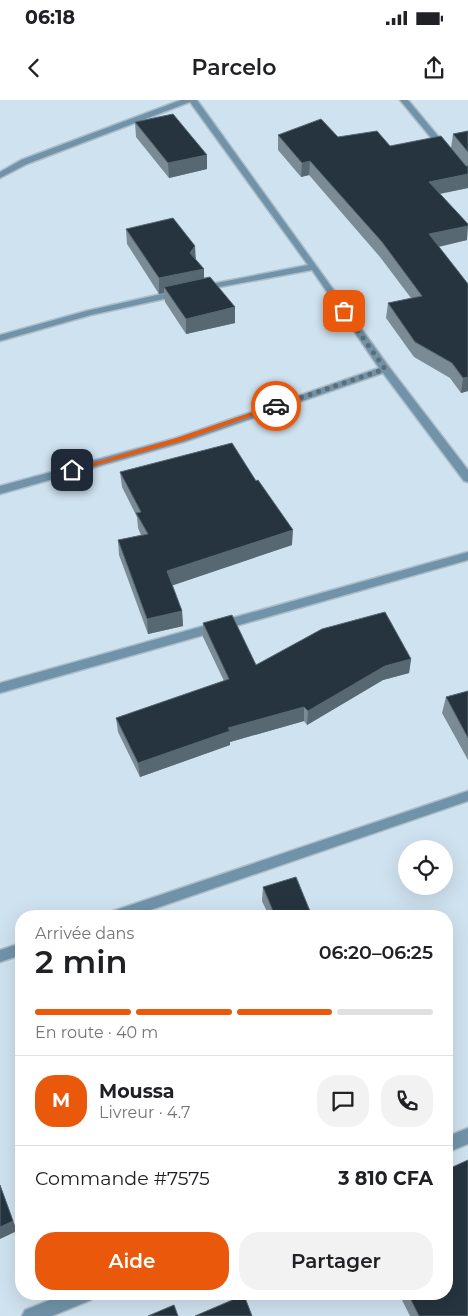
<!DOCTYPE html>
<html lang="fr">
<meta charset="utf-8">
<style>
body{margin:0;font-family:Montserrat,sans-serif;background:#f2f2f2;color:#202124;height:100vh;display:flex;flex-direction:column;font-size:19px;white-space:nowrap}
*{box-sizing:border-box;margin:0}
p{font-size:16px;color:#757577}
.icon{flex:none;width:28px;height:28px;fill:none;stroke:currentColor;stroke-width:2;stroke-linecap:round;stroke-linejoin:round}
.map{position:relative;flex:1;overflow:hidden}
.drawer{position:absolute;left:15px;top:810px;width:438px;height:390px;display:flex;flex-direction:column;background:#fff;border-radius:20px;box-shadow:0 5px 20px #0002}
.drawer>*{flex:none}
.buttons{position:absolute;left:398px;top:740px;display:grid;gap:10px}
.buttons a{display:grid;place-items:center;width:55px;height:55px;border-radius:50%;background:#fff;box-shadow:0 5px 20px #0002;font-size:25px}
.pin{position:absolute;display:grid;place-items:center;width:42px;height:42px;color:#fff;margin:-21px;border-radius:10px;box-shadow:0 2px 8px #0006}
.courier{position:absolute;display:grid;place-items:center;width:50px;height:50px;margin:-25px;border:4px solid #ea580c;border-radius:50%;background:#fff;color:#222;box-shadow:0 1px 6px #0007}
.summary em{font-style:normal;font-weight:600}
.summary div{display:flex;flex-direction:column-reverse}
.summary{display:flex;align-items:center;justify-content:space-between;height:85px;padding:0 20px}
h1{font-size:32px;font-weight:600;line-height:38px}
.bar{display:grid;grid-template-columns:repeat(4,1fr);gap:8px 5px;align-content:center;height:60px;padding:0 20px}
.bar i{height:6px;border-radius:4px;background:#e0e0e0}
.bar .current{background:#ea580c}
.bar p{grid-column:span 4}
.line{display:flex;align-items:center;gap:12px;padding:0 20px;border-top:1px solid #e0e0e0}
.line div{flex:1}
.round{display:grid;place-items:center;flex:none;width:52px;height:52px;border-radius:20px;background:#f2f2f2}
.cta{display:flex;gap:10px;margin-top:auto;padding:10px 20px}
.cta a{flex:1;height:58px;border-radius:20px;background:#ea580c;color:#fff;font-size:20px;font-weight:600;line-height:58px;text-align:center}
.cta a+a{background:#f2f2f2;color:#202124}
.status{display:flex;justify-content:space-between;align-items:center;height:35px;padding:0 25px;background:#fff;direction:ltr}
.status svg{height:14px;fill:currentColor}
header{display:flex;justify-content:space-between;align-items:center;height:65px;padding:0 20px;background:#fff;font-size:22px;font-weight:600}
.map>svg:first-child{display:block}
</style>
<div class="status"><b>06:18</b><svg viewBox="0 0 49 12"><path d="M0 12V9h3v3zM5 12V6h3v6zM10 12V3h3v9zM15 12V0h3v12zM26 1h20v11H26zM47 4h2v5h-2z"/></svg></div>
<header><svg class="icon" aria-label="back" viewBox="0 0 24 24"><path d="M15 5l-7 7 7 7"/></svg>Parcelo<svg class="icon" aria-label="share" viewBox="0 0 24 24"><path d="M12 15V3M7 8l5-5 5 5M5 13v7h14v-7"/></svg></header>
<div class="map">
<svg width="468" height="1216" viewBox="0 0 468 1216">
<rect width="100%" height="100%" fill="#cfe2ef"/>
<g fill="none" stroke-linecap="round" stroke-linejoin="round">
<defs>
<g id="minor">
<path d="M181,0H197L389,267L468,370V382L464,381L383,273L184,342L0,394V386L176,338L379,268L312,170L198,191L196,189L201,186L308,165L190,2L27,64L0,78V72L21,60Z"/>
<path d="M400,0H408L468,72V80L465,79Z"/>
<path d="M179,190L184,193L182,195L91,215L0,241V235L86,211Z"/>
<path d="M468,452V460L0,593V583Z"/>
<path d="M468,691V701L133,816H109L111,812L116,810Z"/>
<path d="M21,843V855L0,862V850Z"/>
<path d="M468,1028V1044L446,1053V1037Z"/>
<path d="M65,1194H93L91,1200L52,1216H22L25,1210Z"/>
</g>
</defs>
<!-- minor casing -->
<use href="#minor" stroke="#adbec9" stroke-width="3"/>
<!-- minor -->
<use href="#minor" fill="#7193a9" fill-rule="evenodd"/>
</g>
<!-- wall -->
<g fill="#7a8b96">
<path d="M135,22L207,69L169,78L136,37Z"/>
<path d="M468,31V88L440,94L467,140L439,147L468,184V291L461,293L450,278L414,257L386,218L388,203L411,198L380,157L309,75L301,77L278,50V35L338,37L390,46L451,48L453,34Z"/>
<path d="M126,129L196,160L204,169V179L235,223L186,234L165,202L164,193L159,194L127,144Z"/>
<path d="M120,372L292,445L172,485L182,511L183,526L148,534L119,455L118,440L141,435L138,428L137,417L122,387Z"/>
<path d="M203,523L256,565L411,559L409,573L383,580L307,625L304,621L230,642V645L140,677L118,632L116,618L224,581L203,537Z"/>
<path d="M468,591V660L442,613L446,597Z"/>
<path d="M263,787L312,816H269L262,801Z"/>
<path d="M399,1194H446L468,1216H410Z"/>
</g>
<!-- shaded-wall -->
<g fill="#586873">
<path d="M207,55V69L169,78L168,63Z"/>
<path d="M310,61L309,75L301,77L302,63Z"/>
<path d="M468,74V88L427,96L429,82Z"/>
<path d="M468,126L467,140L428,149L429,134Z"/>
<path d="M195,146L196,161L190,153Z"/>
<path d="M204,169V184L164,187V193L159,194V178Z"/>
<path d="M235,207V223L186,234V219Z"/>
<path d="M468,277V291L461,293L463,278Z"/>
<path d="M293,430L292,445L168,487L167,471Z"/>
<path d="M182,511L183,526L148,534L147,519Z"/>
<path d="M411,559L409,573L383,580L307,625L308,611L385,566Z"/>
<path d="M304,607V621L230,642V645L140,677L138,663L228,628Z"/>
<path d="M0,1085L17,1131L0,1139Z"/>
</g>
<!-- building -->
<g fill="#25343e" stroke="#586873">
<path d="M173,14L207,55L168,63L135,22Z"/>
<path d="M321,19L338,37L377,31L390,46L441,36L466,66H468V74L429,82L468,124V126L429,134L468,184V277L463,278L452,263L415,242L388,203L422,196L382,142L310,61L302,63L278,35Z"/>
<path d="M468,31V52L453,34Z"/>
<path d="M173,118L195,146L190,153L204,169L159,178L126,129Z"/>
<path d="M210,177L235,207L186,219L164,187Z"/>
<path d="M232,343L256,381L258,380L293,430L167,471L182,511L147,519L118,440L148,434L136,413L141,412L120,372Z"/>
<path d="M385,512L411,559L385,566L308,611L304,607L228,628L230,631L138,663L116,618L229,579L203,523L232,515L256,565L322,529Z"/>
<path d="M468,591V638L446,597Z"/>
<path d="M296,777L312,816H275L263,787Z"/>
<path d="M194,812L196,816H180Z"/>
<path d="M468,1060V1216H419L408,1194H446V1070Z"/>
<path d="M0,1085L13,1121L0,1127Z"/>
<path d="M244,1195L252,1216H195Z"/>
<path d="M174,1205L178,1216H148Z"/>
</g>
<!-- route -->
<path fill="#ea580c" d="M274,305L280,306L182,341L72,372L69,370L177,338Z"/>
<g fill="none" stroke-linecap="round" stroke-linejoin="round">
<!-- done -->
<path stroke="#606c74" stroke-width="5" stroke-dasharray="0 9" d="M276,306L385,269L344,211"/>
</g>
</svg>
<div class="buttons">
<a><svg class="icon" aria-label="locate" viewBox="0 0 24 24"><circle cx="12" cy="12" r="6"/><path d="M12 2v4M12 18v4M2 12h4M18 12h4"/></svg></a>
</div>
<div class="pin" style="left:344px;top:211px;background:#ea580c"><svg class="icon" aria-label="bag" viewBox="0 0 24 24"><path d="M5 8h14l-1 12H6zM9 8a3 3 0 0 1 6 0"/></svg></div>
<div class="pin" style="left:72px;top:370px;background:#1f2937"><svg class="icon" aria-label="home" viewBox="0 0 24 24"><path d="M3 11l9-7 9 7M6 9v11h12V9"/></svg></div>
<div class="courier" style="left:276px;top:306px"><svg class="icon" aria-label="car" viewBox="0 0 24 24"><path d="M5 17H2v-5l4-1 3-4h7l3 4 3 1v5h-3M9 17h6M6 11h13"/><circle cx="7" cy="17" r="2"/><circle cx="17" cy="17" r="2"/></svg></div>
<section class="drawer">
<div class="summary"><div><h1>2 min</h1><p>Arrivée dans</p></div><em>06:20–06:25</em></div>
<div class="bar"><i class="current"></i><i class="current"></i><i class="current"></i><i></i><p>En route · 40 m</p></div>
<div class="line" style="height:90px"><b class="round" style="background:#ea580c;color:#fff">M</b><div><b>Moussa</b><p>Livreur · 4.7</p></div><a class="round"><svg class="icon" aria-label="chat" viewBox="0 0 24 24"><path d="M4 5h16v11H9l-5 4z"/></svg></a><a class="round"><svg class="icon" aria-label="phone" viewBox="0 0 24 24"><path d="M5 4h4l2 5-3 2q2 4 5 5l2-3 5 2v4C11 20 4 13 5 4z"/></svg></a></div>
<div class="line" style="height:65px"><div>Commande #7575</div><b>3 810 CFA</b></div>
<div class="cta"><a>Aide</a><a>Partager</a></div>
</section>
</div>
